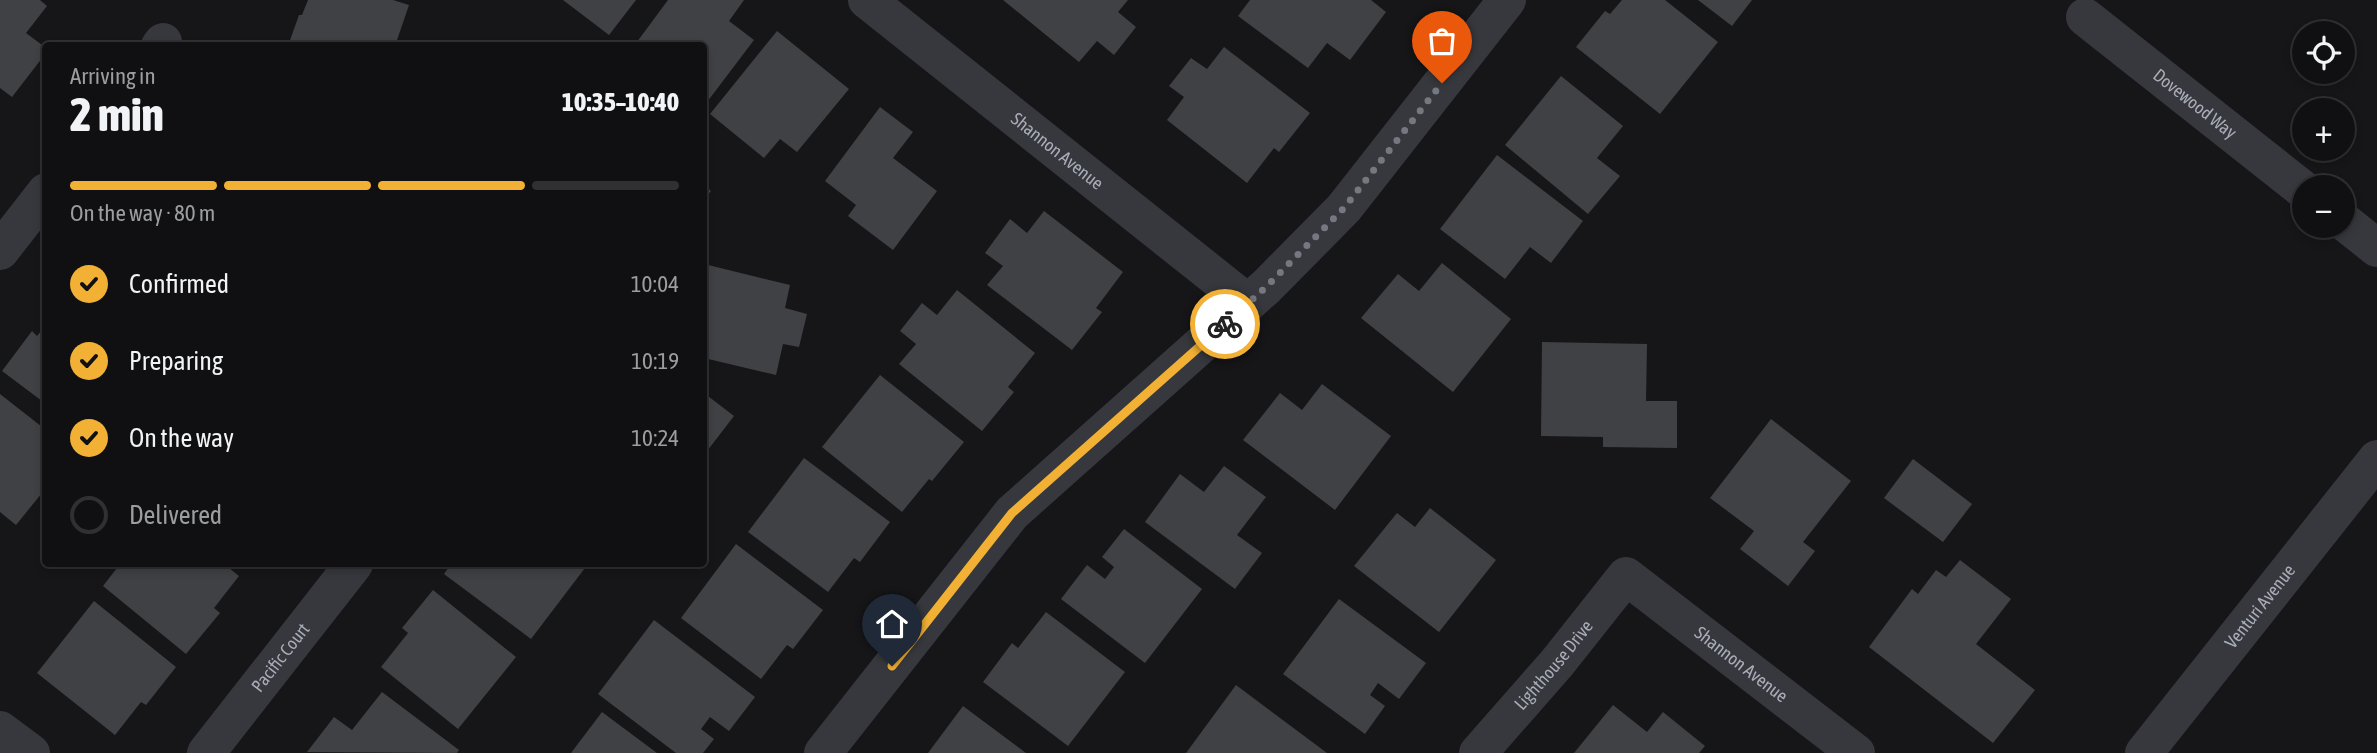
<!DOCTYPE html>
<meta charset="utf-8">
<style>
body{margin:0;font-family:"Asap Condensed",sans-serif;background:#1e1e20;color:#f1f3f6;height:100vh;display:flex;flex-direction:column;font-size:26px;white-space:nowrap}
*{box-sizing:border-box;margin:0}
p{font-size:23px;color:#9c9d9f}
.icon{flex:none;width:38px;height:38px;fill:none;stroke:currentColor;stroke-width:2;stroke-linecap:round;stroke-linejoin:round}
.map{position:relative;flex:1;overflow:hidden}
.sheet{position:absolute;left:42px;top:42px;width:665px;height:525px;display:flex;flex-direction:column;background:#101012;border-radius:7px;box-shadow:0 4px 10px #0003,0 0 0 2px #303032}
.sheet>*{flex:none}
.fabs{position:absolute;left:2292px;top:21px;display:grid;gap:14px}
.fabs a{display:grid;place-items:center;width:63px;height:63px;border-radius:50%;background:#101012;box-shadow:0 4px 10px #0003,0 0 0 2px #303032;font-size:35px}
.pin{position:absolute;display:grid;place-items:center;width:60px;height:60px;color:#fff;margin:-72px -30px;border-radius:50% 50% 50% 0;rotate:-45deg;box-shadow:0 0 7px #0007}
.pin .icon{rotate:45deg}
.courier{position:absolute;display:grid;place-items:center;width:70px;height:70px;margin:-35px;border:5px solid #f2b134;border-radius:50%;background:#fff;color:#222;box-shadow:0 2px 9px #0007}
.headline em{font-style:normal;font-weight:800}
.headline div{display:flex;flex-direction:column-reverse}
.headline{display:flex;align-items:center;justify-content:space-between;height:119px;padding:0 28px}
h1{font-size:46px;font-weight:800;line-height:52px}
.bar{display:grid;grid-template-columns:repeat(4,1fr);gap:10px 7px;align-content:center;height:84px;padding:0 28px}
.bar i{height:9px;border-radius:5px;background:#303032}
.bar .on{background:#f2b134}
.bar p{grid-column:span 4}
ol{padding:0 28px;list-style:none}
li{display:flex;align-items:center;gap:21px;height:77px}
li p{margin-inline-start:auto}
li .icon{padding:7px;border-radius:50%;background:#f2b134;color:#111;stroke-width:4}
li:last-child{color:#9c9d9f}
li i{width:38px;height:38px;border:4px solid #303032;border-radius:50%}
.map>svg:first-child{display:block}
</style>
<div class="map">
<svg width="2377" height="753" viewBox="0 0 2377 753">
<rect width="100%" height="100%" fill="#161618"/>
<!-- building -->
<g fill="#404145">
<path d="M0,0H40L47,6L26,33L46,48V53L12,97L0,88Z"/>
<path d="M308,0H393L409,5L395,46H288L299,15H302Z"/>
<path d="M563,0H636L609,35Z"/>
<path d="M668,0H744L729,21L754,40L704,106V46H634Z"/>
<path d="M1003,0H1128L1118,12L1136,27L1114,55L1097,41L1079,62Z"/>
<path d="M1250,0H1371L1386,12L1350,60L1327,43L1308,68L1238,16Z"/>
<path d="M1622,0H1665L1718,42L1660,114L1576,47L1605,11L1610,14Z"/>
<path d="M1698,0H1752L1732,26Z"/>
<path d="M777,31L849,89L797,152L780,139L764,158L710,114Z"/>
<path d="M1224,47L1310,113L1279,152L1274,148L1247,183L1167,120L1184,97L1169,86L1191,58L1207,69Z"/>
<path d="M1561,76L1623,126L1597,158L1620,176L1588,214L1505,145Z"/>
<path d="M880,107L913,132L893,158L937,191L893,250L848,216L856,205L825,181Z"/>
<path d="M1497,155L1583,221L1551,263L1530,247L1505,279L1440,229Z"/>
<path d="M704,185L711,191L704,200Z"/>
<path d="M1044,211L1123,272L1096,308L1102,312L1072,350L987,285L1003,266L985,253L1010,219L1027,233Z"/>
<path d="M1442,263L1511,319L1453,392L1361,318L1398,274L1419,291Z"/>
<path d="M704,264L790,285L785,308L807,314L799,347L783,344L776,375L704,358Z"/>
<path d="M957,290L1035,353L1008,387L1014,392L982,431L899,364L916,344L900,331L922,303L937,315Z"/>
<path d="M46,325V404L2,371L32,331L37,336Z"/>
<path d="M1542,342L1647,344L1646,401H1677V448L1603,447V437L1541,436Z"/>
<path d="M880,375L964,442L932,481L929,479L902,512L822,447Z"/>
<path d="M1322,384L1391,436L1335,510L1243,440L1280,393L1302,410Z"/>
<path d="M704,393L734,416L704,455Z"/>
<path d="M0,394L46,430V488L16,525L0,512Z"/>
<path d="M1771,419L1851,481L1803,542L1815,551L1788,586L1740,549L1754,531L1710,498Z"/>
<path d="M804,458L890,522L860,562L854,558L828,592L748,532Z"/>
<path d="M1913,459L1972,504L1943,542L1884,498Z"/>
<path d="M1224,466L1266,497L1237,535L1262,553L1235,589L1145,522L1180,474L1204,492Z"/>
<path d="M1430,508L1496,560L1439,632L1354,566L1397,513L1415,527Z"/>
<path d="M1124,529L1202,589L1145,663L1061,599L1087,565L1105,579L1114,567L1102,557Z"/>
<path d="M736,544L823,610L793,649L787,645L761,679L681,618Z"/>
<path d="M1960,560L2011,599L1976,644L2035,690L1993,743L1869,647L1912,589L1918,594L1936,570L1946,577Z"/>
<path d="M112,564H224L239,576L214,608L220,613L186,654L103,586L117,568Z"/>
<path d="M451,564H588L531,639L444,574Z"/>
<path d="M433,590L516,657L458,729L381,667L408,633L402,628Z"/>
<path d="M1339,599L1426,663L1399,699L1378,683L1370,695L1385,706L1365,734L1283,674Z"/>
<path d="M94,601L176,667L146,705L141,702L115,735L37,673Z"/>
<path d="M1046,612L1125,672L1068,746L983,682L1012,643L1018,648Z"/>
<path d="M654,620L755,697L729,731L710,717L701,729L714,739L703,753H676L598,694Z"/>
<path d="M1236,685L1327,753H1186Z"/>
<path d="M382,692L459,750L457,753L307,752L334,717L352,730Z"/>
<path d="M1613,705L1647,732L1663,712L1705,746L1699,753H1574Z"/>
<path d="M963,706L1026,753H928Z"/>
<path d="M602,712L657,753H571Z"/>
</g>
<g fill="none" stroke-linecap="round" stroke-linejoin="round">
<!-- street -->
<g stroke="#37383d" stroke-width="38">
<path id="s1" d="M867,0L1248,303"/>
<path id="s2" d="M2085,17L2305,191"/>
<path d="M160,46L163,42"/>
<path d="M2343,221L2377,248"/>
<path d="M0,251L46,192"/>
<path d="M0,730L31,753"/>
<path id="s3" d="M206,753L354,564"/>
<path d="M823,753L1012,513L1266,287L1344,208L1507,0"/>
<path id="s4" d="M1478,753L1557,663L1626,576L1856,753"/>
<path id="s5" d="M2144,753L2377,459"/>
</g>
</g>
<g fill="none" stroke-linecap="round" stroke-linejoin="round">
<!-- done -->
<path stroke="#757880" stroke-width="7" stroke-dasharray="0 12.6" d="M1225,324L1266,287L1344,208L1442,83"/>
<!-- route -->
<path stroke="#f2b134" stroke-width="9" d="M892,666L1012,513L1225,324"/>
</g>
<g text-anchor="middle" stroke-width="7" stroke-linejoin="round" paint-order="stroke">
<!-- street labels -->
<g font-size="18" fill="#a8adb8" stroke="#111113">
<text dy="6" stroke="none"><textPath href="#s2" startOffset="140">Dovewood Way</textPath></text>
<text dy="6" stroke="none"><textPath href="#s1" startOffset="243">Shannon Avenue</textPath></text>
<text dy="6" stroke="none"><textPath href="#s5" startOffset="187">Venturi Avenue</textPath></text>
<text dy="6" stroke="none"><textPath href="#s3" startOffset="121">Pacific Court</textPath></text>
<text dy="6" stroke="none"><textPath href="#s4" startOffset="376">Shannon Avenue</textPath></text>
<text dy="6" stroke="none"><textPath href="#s4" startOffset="116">Lighthouse Drive</textPath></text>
</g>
</g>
</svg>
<div class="fabs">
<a><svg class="icon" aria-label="locate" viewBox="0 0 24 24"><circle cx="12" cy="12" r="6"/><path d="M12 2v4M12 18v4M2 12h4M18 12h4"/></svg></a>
<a>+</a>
<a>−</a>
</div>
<div class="pin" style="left:1442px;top:83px;background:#ea580c"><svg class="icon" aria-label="bag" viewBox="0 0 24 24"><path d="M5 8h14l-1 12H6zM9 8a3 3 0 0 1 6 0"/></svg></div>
<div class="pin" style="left:892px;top:666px;background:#1f2937"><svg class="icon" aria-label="home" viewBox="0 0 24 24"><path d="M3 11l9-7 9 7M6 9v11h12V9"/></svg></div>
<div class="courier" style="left:1225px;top:324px"><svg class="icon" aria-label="bike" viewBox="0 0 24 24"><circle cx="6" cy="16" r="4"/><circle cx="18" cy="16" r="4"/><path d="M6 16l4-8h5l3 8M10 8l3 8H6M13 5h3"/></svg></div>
<section class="sheet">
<div class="headline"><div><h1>2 min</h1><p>Arriving in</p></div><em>10:35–10:40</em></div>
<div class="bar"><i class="on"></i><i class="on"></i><i class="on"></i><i></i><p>On the way · 80 m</p></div>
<ol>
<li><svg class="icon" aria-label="check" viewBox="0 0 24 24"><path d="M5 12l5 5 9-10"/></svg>Confirmed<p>10:04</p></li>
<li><svg class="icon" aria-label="check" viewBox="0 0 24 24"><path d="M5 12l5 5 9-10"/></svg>Preparing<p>10:19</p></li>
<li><svg class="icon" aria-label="check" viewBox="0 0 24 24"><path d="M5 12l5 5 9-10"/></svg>On the way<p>10:24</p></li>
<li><i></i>Delivered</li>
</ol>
</section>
</div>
